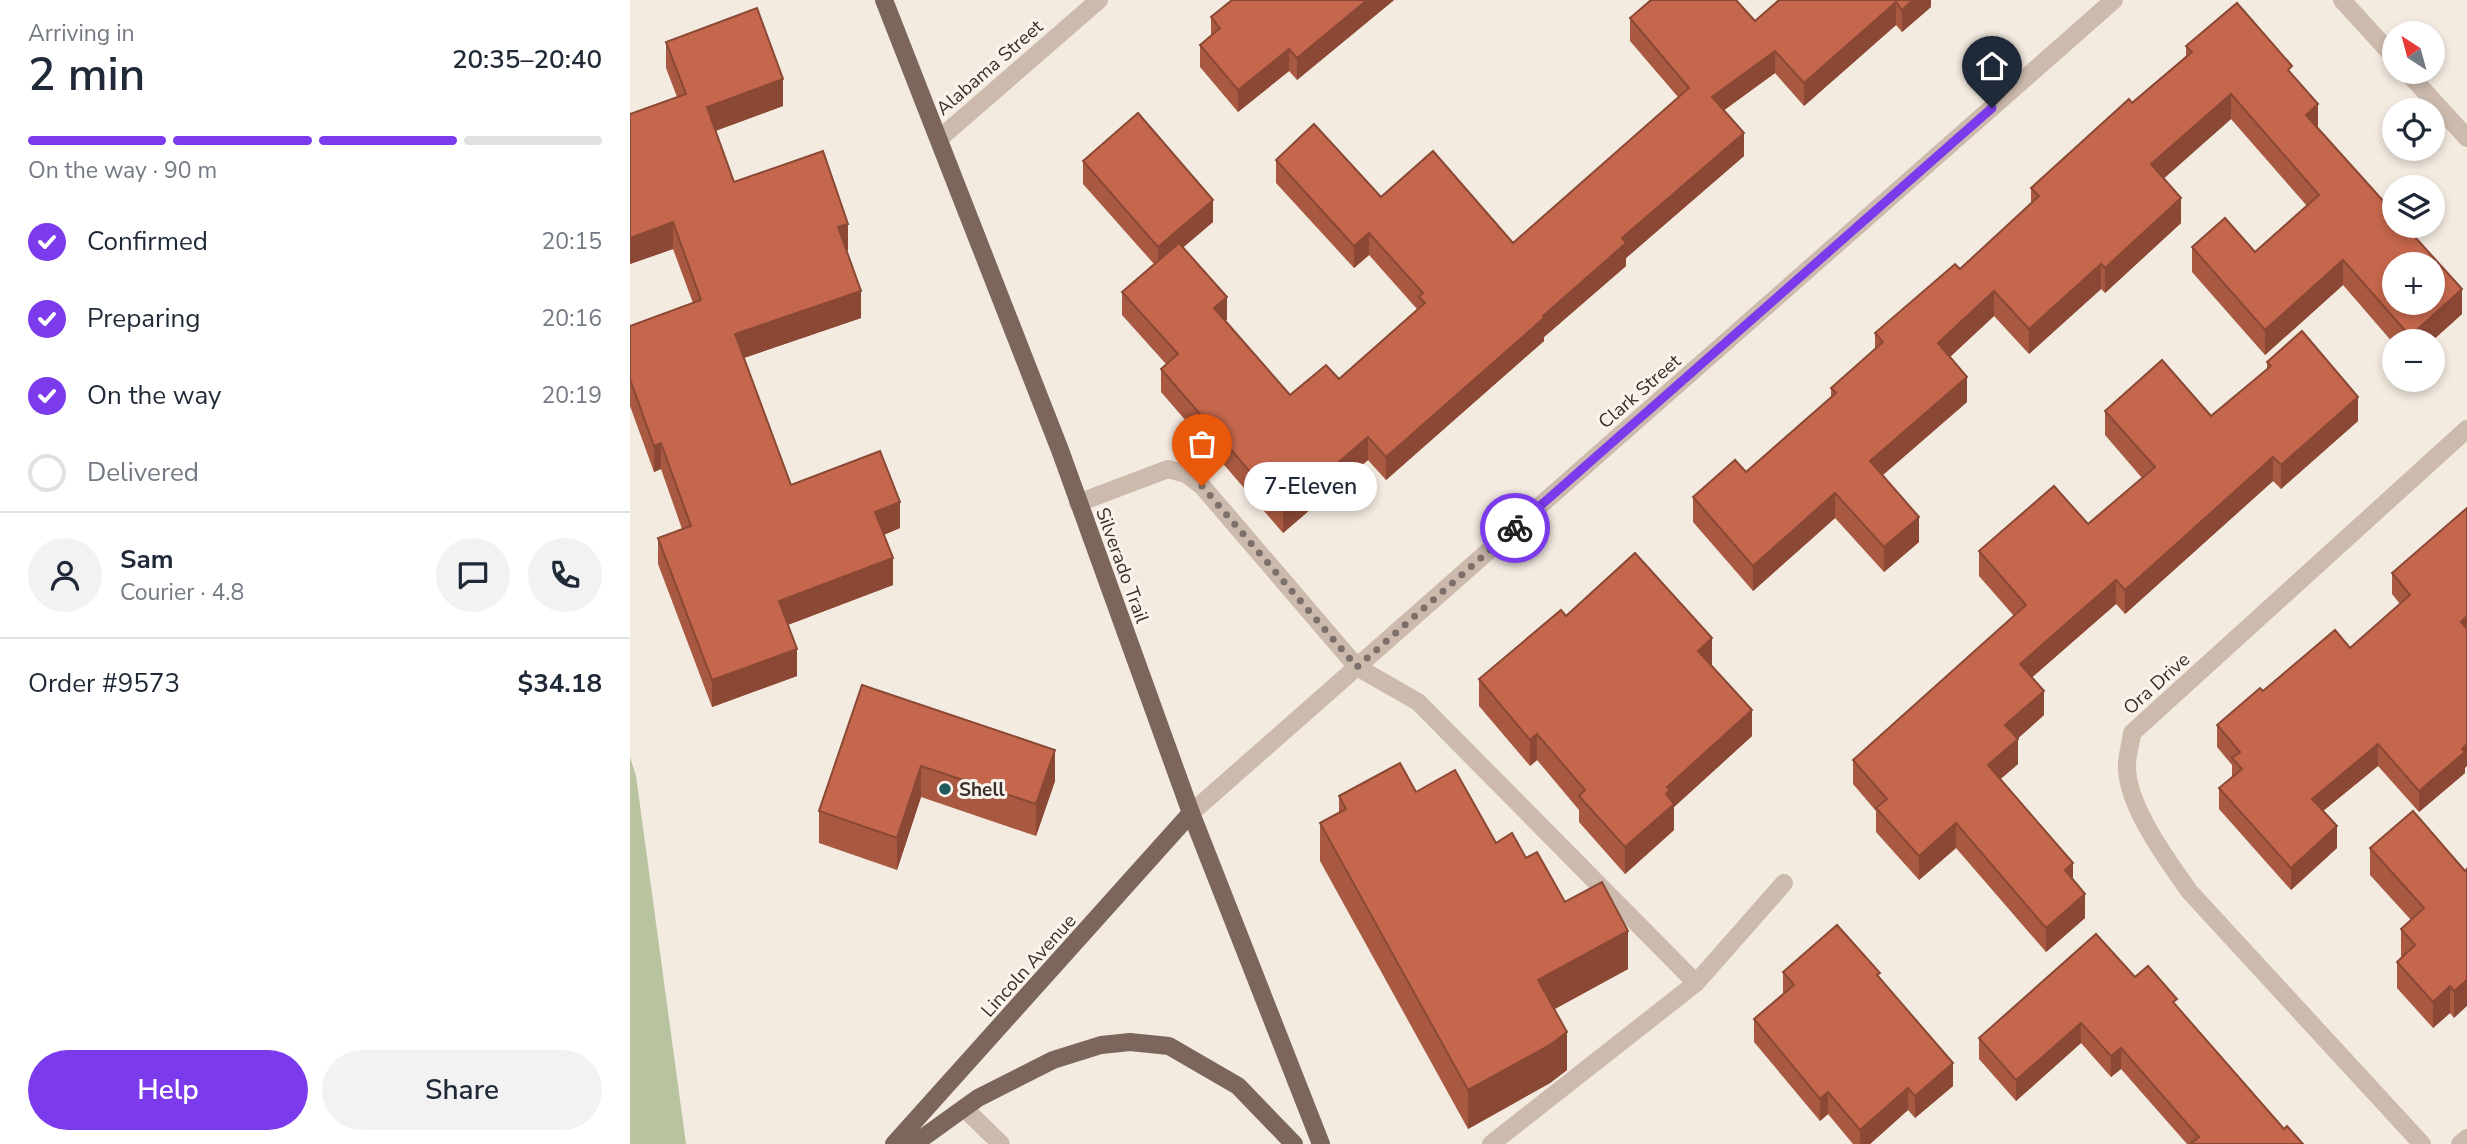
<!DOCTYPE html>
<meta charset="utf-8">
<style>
body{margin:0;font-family:"Nunito Sans",sans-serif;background:#f2f2f3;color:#1f2937;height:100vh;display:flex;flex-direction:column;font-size:26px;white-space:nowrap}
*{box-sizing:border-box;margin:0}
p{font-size:23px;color:#747a83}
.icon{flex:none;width:38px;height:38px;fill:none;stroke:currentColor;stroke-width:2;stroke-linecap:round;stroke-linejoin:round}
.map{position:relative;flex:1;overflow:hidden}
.side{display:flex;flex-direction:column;background:#fff;width:630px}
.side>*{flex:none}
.needle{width:46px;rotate:324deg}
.buttons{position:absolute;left:1752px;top:21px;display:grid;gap:14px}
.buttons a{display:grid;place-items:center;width:63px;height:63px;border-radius:50%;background:#fff;box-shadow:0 4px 10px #0003;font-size:35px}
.pin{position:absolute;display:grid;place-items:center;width:60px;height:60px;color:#fff;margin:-72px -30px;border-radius:50% 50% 50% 0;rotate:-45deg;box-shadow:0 0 7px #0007}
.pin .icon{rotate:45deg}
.courier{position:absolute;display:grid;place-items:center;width:70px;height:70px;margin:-35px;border:5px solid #7c3aed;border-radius:50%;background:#fff;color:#222;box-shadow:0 2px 9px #0007}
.bubble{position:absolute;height:49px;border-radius:24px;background:#fff;box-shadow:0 4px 10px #0003;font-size:23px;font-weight:600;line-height:49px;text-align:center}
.head em{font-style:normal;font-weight:600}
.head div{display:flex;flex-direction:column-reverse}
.head{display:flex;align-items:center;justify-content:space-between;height:119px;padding:0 28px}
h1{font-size:46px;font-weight:600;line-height:52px}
.bar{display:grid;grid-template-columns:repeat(4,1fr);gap:10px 7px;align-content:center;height:84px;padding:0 28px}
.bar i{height:9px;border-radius:5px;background:#e0e1e3}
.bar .selected{background:#7c3aed}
.bar p{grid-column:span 4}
.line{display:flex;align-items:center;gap:18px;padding:0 28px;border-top:2px solid #e0e1e3}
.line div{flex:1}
.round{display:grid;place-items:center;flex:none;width:74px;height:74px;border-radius:37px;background:#f2f2f3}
ol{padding:0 28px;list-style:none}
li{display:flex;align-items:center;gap:21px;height:77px}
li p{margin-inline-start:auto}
li .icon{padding:7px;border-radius:50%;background:#7c3aed;color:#fff;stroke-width:4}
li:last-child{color:#747a83}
li i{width:38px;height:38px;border:4px solid #e0e1e3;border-radius:50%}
.button{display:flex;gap:14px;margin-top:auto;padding:14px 28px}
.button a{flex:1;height:80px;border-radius:42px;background:#7c3aed;color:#fff;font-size:28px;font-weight:600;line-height:80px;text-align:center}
.button a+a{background:#f2f2f3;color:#1f2937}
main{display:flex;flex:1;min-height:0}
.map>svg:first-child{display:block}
</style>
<main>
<section class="side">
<div class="head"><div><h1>2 min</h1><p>Arriving in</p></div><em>20:35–20:40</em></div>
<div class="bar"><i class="selected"></i><i class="selected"></i><i class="selected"></i><i></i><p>On the way · 90 m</p></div>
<ol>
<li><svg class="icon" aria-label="check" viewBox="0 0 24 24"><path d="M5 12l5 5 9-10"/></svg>Confirmed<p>20:15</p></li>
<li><svg class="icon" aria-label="check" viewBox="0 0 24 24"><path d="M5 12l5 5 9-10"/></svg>Preparing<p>20:16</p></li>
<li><svg class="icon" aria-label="check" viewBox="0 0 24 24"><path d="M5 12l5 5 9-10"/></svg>On the way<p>20:19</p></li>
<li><i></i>Delivered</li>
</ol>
<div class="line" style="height:126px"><a class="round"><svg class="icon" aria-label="person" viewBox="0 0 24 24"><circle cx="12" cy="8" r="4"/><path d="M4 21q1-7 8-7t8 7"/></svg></a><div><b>Sam</b><p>Courier · 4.8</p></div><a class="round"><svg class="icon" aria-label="chat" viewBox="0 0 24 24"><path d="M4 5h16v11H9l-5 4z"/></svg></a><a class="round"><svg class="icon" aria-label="phone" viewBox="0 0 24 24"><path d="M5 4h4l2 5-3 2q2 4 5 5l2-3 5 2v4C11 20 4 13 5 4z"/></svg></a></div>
<div class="line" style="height:91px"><div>Order #9573</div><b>$34.18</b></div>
<div class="button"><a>Help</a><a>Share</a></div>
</section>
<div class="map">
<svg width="1837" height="1144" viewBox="0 0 1837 1144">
<rect width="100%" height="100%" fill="#f3eae0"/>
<!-- green -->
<path fill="#b8c3a0" d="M0,757L6,776L56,1144H0Z"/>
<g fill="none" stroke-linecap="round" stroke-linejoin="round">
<!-- minor -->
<g stroke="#ccbaac" stroke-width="18">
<path d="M1712,0L1764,57"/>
<path d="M1777,72L1837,138"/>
<path d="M309,139L469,0"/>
<path d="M448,503L538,469L556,474L572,486L727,667L788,702L1066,983"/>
<path d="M561,813L1484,0"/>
<path d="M334,1108L371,1144"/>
<path d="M861,1144L1066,983L1154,883"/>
<path d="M1792,1144L1559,891C1537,859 1496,805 1497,765C1497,755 1501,743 1502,733L1837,429"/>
<path d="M1830,1144L1837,1138"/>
</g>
<!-- major -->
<g stroke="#7c665c" stroke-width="18">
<path d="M254,0L430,450L561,813L691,1144"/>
<path d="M264,1144L561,813"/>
<path d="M284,1144L348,1098L423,1060L471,1045L500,1042L539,1046L608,1086L664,1144"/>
</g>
</g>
<!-- wall -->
<g fill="#a95941">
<path d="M602,0H764L667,80L659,71L608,112L570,67V45L581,36V17Z"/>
<path d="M1149,0H1301V7L1272,32L1266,25L1174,106L1145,73L1094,110L1114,156L996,258V266L914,337V341L756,480L738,460L653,533L531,392V369L536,364L492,315V292L524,264L453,184V161L583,222L553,247L597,319L596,321L660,395L709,379L787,309L739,255L724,268L646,183V160L883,243L1048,97L1000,41V18L1125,21Z"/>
<path d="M36,42L153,106L85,131L104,182L218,250L217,251L231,318L114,358L161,485L270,528L254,535L263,585L158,625L167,676L82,707L28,564V538L52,529L31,469L24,472L0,406V326L63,303L43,249L0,264V114L47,97L36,68Z"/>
<path d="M1556,46L1662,75L1688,129L1832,314L1802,341H1764V344L1713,285L1635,355L1562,272V247L1625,252L1677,206L1601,119L1533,178L1551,223L1475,293L1471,289L1399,354L1364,316L1320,357L1337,402L1253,475L1289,542L1254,572L1205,518L1123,591L1063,522V497L1116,472L1201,398V388L1245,349V333L1330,269L1401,203V188L1556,56Z"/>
<path d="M1637,362L1728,421L1651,489L1643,481L1495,614L1486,604L1402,677L1414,715L1387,739L1388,764L1370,779L1443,880L1455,918L1416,952L1326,848L1289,880L1246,832V811L1223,784V760L1384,616L1349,576V551L1458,524L1512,478L1475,435V411L1581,416L1637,369Z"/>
<path d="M1837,508L1835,773L1789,812L1748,766L1693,811L1707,848L1661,890L1589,809V788L1602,777V765L1587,747V725L1633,691L1720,648L1770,604L1762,594V573Z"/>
<path d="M936,616L1082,665H1081L1122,736L1044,807V830L995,874L949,822V810L907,760L900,766L849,706V679Z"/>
<path d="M232,685L425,781L406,836L291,797L267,870L189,843V811Z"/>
<path d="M786,792L866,843L896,858L935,902L998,969L925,1009L937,1070L920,1083L838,1129L690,861V823L709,813V796Z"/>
<path d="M1740,848L1835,871L1824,1018L1820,1013L1803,1028L1767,988V962L1772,957L1771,956V929L1781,920L1740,875Z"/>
<path d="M1153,972L1250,979L1323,1086L1285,1118L1278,1110L1240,1144H1223L1198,1114L1190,1121L1124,1042V1019L1153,994Z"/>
<path d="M1505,977L1547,1006L1654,1129L1673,1144H1557L1491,1069L1481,1077L1451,1043L1386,1101L1349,1059V1038Z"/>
</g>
<!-- shaded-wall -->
<g fill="#8a4835">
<path d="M737,0H764L667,80V58Z"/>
<path d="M1283,0H1301V7L1272,32V10Z"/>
<path d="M1266,2V25L1174,106V83Z"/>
<path d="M659,49V71L608,112V90Z"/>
<path d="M1145,51V73L1082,119V97Z"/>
<path d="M153,79V106L77,134V107Z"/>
<path d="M1601,94V119L1521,190V164Z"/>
<path d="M1688,104V129L1676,115Z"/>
<path d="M1114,133V156L996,258V266L914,337V341L756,480V457L913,316L992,238Z"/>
<path d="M1551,198V223L1475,293V268Z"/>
<path d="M583,200V222L528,269V247Z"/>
<path d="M43,222V249L0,264V238Z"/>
<path d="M218,224V250L208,254V227Z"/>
<path d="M739,233V255L724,268V246Z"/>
<path d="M1713,260V285L1635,355V330Z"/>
<path d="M1471,264V289L1399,354V329Z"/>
<path d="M1832,289V314L1802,341H1780V336Z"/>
<path d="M231,291V318L105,361V334Z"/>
<path d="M1364,291V316L1308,368V343Z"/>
<path d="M597,297V319L584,330V308Z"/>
<path d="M1337,377V402L1240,486V461Z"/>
<path d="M1728,397V421L1651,489V465Z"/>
<path d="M738,437V460L653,533V510Z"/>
<path d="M31,443V469L24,472V446Z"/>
<path d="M1643,457V481L1495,614V590Z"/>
<path d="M1205,493V518L1123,591V566Z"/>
<path d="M270,502V528L245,538V512Z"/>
<path d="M1289,517V542L1254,572V547Z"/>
<path d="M263,558V585L149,628V601Z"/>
<path d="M1486,580V604L1390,688V664Z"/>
<path d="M1837,616V638L1831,622Z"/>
<path d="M1082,638V665L1068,677V651Z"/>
<path d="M167,649V676L82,707V680Z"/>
<path d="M1414,691V715L1375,750V725Z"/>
<path d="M1122,710V736L1044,807V830L995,874V847L1037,787Z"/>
<path d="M907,734V760L900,766V740Z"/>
<path d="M1388,739V764L1358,790V765Z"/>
<path d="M1748,744V766L1682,820V799Z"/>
<path d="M1837,744V766L1835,768V773L1789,812V791Z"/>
<path d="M425,750V781L406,836V804Z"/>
<path d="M291,766V797L267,870V838Z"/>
<path d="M1326,823V848L1289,880V856Z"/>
<path d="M1707,826V848L1661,890V868Z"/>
<path d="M1443,863V887L1435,870Z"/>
<path d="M1455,894V918L1416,952V928Z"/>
<path d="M998,931V969L908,1018V980Z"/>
<path d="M1837,980V1006L1824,1018V991Z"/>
<path d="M1820,986V1013L1803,1028V1002Z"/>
<path d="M1451,1023V1043L1386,1101V1080Z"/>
<path d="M937,1032V1070L920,1083L838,1129V1090Z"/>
<path d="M1491,1048V1069L1481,1077V1056Z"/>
<path d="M1323,1063V1086L1285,1118V1096Z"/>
<path d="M1278,1088V1110L1240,1144H1230V1130Z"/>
<path d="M1198,1092V1114L1190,1121V1099Z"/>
</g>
<!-- building -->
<g fill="#c5674c" stroke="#8a4835" stroke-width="2" fill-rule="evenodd">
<path d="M602,0H737L667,58L659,49L608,90L570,45L590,28L581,17Z"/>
<path d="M1021,0H1106L1125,21L1149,0H1283L1272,10L1266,2L1174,83L1145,51L1082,97L1114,133L992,238L996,243L913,316L914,318L756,457L738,437L653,510L531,369L548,354L492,292L549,243L597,297L584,308L660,395L696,365L709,379L795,303L789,297L793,293L739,233L724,246L646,160L684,124L751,197L803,151L883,243L1059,88L1000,18Z"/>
<path d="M1607,3L1662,66L1658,70L1688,104L1676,115L1764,213V226H1775L1832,289L1780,336L1713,260L1635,330L1562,247L1595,218L1625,252L1689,195L1601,94L1521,164L1551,198L1475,268L1471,264L1399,329L1364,291L1308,343L1337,377L1240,461L1289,517L1254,547L1205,493L1123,566L1063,497L1105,460L1116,472L1206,393L1201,388L1253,342L1245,333L1325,264L1330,269L1409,196L1401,188L1499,99L1502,103L1562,52L1556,46ZM1764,264H1802V303H1764Z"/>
<path d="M127,8L153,79L77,107L104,182L193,151L218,224L208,227L231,291L105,334L161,485L250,451L270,502L245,512L263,558L149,601L167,649L82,680L28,538L61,526L31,443L24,446L0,379V326L71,300L43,222L0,238V114L56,94L36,42Z"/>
<path d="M508,113L583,200L528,247L453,161Z"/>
<path d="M1672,331L1728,397L1651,465L1643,457L1495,590L1486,580L1390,664L1414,691L1375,725L1388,739L1358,765L1443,863L1435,870L1455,894L1416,928L1326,823L1289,856L1246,808L1257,799L1223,760L1396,605L1349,551L1424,486L1458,524L1525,467L1475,411L1532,360L1581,416L1641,366L1637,362Z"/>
<path d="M1837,508V616L1831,622L1837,629V744L1832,749L1835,752L1789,791L1748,744L1682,799L1707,826L1661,868L1589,788L1612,769L1602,758L1610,752L1587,725L1630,688L1633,691L1705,630L1720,648L1780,595L1762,573Z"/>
<path d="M1005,553L1082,638L1068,651L1122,710L1037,787L1040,790L1036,794L1044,804L995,847L949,796L955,790L907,734L900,740L849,679L931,610L936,616Z"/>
<path d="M232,685L425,750L406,804L291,766L267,838L189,811Z"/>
<path d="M770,763L786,792L825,770L866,843L882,833L896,858L907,852L935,902L972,882L998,931L908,980L937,1032L920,1045L838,1090L690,823L716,809L709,796Z"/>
<path d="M1783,811L1835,871L1837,869V980L1824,991L1820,986L1803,1002L1767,962L1785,945L1771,929L1794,908L1740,848Z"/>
<path d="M1207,925L1250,973L1247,975L1323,1063L1285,1096L1278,1088L1230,1130L1198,1092L1190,1099L1124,1019L1164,985L1153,972Z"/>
<path d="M1466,934L1505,977L1518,966L1547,999L1543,1002L1654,1129L1657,1126L1673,1144H1560L1569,1137L1491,1048L1481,1056L1451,1023L1386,1080L1349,1038Z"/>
</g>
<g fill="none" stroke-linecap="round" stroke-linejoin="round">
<!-- done -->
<path stroke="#7b706a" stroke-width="7" stroke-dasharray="0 12.6" d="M572,486L727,667L885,528"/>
<!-- route -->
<path stroke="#7c3aed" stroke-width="9" d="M885,528L1362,108"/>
</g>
<!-- markers -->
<circle fill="#20595c" stroke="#faf4ed" stroke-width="2.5" cx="315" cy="789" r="7"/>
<g text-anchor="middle" stroke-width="6" stroke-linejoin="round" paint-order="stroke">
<!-- street labels -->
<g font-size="19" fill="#3a2f2b" stroke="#faf4ed">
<text transform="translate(359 67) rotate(-41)" y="7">Alabama Street</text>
<text transform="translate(1009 391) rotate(-41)" y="7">Clark Street</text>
<text transform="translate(493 565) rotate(70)" y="7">Silverado Trail</text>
<text transform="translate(1526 683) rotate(-42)" y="7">Ora Drive</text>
<text transform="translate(398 965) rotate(-48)" y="7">Lincoln Avenue</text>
</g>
<!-- poi labels -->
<g font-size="19" font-weight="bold" fill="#3a2f2b" stroke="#faf4ed" text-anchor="start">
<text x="329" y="796">Shell</text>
</g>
</g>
</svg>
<div class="buttons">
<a><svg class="needle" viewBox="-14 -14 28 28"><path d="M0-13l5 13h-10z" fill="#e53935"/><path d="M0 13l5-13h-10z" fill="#747a83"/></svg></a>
<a><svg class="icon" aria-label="locate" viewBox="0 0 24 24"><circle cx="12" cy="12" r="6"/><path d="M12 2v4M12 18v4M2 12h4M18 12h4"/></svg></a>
<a><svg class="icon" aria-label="layers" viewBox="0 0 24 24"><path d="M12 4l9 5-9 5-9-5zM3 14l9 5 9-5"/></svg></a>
<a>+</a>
<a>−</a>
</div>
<div class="pin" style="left:572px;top:486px;background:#ea580c"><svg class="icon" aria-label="bag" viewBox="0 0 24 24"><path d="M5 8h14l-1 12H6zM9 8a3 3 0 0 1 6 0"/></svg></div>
<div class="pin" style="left:1362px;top:108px;background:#1f2937"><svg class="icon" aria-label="home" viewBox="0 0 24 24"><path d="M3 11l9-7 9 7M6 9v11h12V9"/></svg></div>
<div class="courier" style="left:885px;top:528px"><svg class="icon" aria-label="bike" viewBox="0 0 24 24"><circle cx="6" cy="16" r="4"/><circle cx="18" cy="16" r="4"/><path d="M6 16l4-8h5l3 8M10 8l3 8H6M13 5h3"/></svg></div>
<div class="bubble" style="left:614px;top:462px;width:133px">7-Eleven</div>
</div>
</main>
